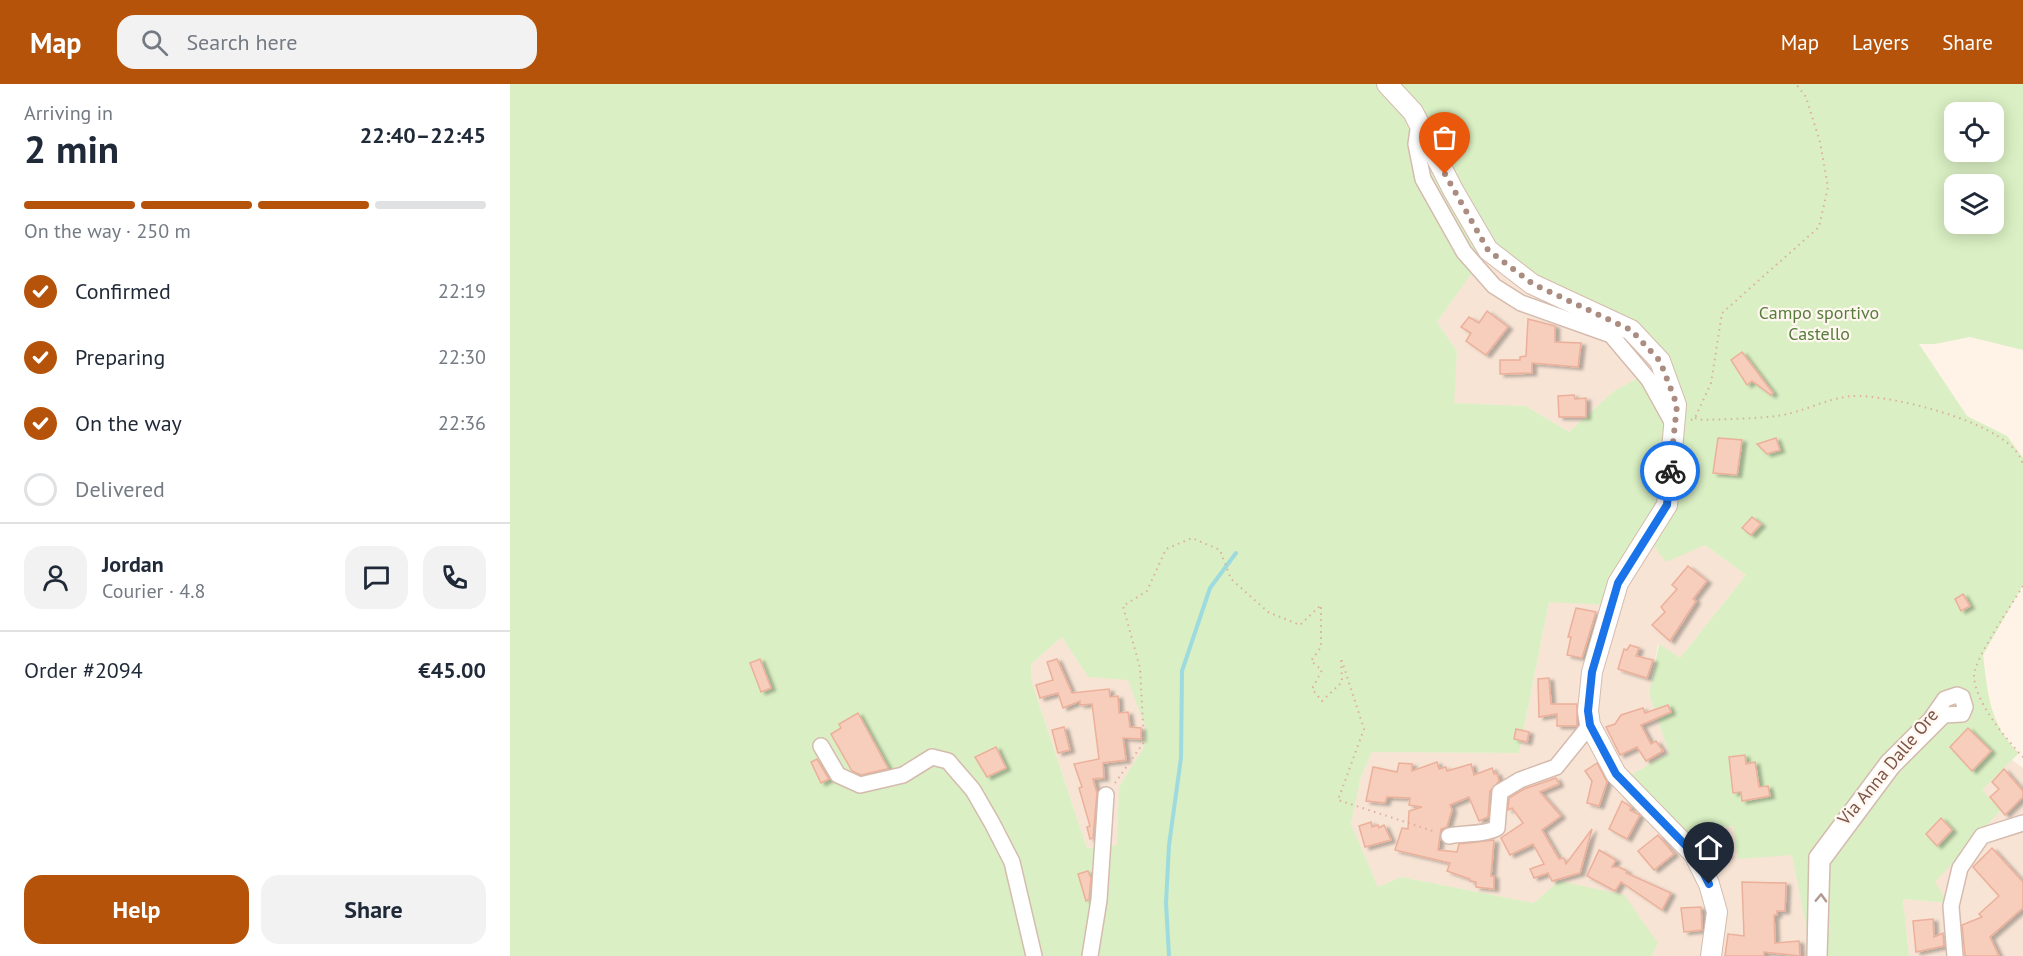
<!DOCTYPE html>
<meta charset="utf-8">
<style>
body{margin:0;font-family:"PT Sans",sans-serif;background:#f2f2f3;color:#1f2937;height:100vh;display:flex;flex-direction:column;font-size:22px;white-space:nowrap}
*{box-sizing:border-box;margin:0}
p{font-size:20px;color:#747a83}
.icon{flex:none;width:33px;height:33px;fill:none;stroke:currentColor;stroke-width:2;stroke-linecap:round;stroke-linejoin:round}
.map{position:relative;flex:1;overflow:hidden}
.details{display:flex;flex-direction:column;background:#fff;width:510px}
.details>*{flex:none}
.tools{position:absolute;left:1434px;top:18px;display:grid;gap:12px}
.tools a{display:grid;place-items:center;width:60px;height:60px;border-radius:12px;background:#fff;box-shadow:0 3px 15px #0003;font-size:30px}
.pin{position:absolute;display:grid;place-items:center;width:51px;height:51px;color:#fff;margin:-62px -26px;border-radius:50% 50% 50% 0;rotate:-45deg;box-shadow:0 0 6px #0007}
.pin .icon{rotate:45deg}
.courier{position:absolute;display:grid;place-items:center;width:60px;height:60px;margin:-30px;border:4px solid #1a73e8;border-radius:50%;background:#fff;color:#222;box-shadow:0 2px 8px #0007}
.head em{font-style:normal;font-weight:600}
.head div{display:flex;flex-direction:column-reverse}
.head{display:flex;align-items:center;justify-content:space-between;height:102px;padding:0 24px}
h1{font-size:39px;font-weight:600;line-height:45px}
.bar{display:grid;grid-template-columns:repeat(4,1fr);gap:9px 6px;align-content:center;height:72px;padding:0 24px}
.bar i{height:8px;border-radius:4px;background:#e0e1e3}
.bar .active{background:#b45309}
.bar p{grid-column:span 4}
.line{display:flex;align-items:center;gap:15px;padding:0 24px;border-top:2px solid #e0e1e3}
.line div{flex:1}
.round{display:grid;place-items:center;flex:none;width:63px;height:63px;border-radius:18px;background:#f2f2f3}
ol{padding:0 24px;list-style:none}
li{display:flex;align-items:center;gap:18px;height:66px}
li p{margin-inline-start:auto}
li .icon{padding:6px;border-radius:50%;background:#b45309;color:#fff;stroke-width:4}
li:last-child{color:#747a83}
li i{width:33px;height:33px;border:3px solid #e0e1e3;border-radius:50%}
.action{display:flex;gap:12px;margin-top:auto;padding:12px 24px}
.action a{flex:1;height:69px;border-radius:18px;background:#b45309;color:#fff;font-size:24px;font-weight:600;line-height:69px;text-align:center}
.action a+a{background:#f2f2f3;color:#1f2937}
header{display:flex;align-items:center;gap:36px;box-sizing:border-box;height:84px;padding:0 30px;background:#b45309;color:#fff}
header strong{font-size:28px}
nav{display:flex;gap:33px;margin-inline-start:auto;font-size:21px}
.search{width:420px;height:54px;background:#f2f2f3;display:flex;align-items:center;gap:15px;box-sizing:border-box;padding:0 21px;border-radius:18px;color:#747a83;font-size:22px}
main{display:flex;flex:1;min-height:0}
.map>svg:first-child{display:block}
</style>
<header>
<strong>Map</strong>
<div class="search"><svg class="icon" aria-label="search" viewBox="0 0 24 24"><circle cx="10" cy="10" r="6"/><path d="M15 15l6 6"/></svg>Search here</div>
<nav><a>Map</a><a>Layers</a><a>Share</a></nav>
</header>
<main>
<section class="details">
<div class="head"><div><h1>2 min</h1><p>Arriving in</p></div><em>22:40–22:45</em></div>
<div class="bar"><i class="active"></i><i class="active"></i><i class="active"></i><i></i><p>On the way · 250 m</p></div>
<ol>
<li><svg class="icon" aria-label="check" viewBox="0 0 24 24"><path d="M5 12l5 5 9-10"/></svg>Confirmed<p>22:19</p></li>
<li><svg class="icon" aria-label="check" viewBox="0 0 24 24"><path d="M5 12l5 5 9-10"/></svg>Preparing<p>22:30</p></li>
<li><svg class="icon" aria-label="check" viewBox="0 0 24 24"><path d="M5 12l5 5 9-10"/></svg>On the way<p>22:36</p></li>
<li><i></i>Delivered</li>
</ol>
<div class="line" style="height:108px"><a class="round"><svg class="icon" aria-label="person" viewBox="0 0 24 24"><circle cx="12" cy="8" r="4"/><path d="M4 21q1-7 8-7t8 7"/></svg></a><div><b>Jordan</b><p>Courier · 4.8</p></div><a class="round"><svg class="icon" aria-label="chat" viewBox="0 0 24 24"><path d="M4 5h16v11H9l-5 4z"/></svg></a><a class="round"><svg class="icon" aria-label="phone" viewBox="0 0 24 24"><path d="M5 4h4l2 5-3 2q2 4 5 5l2-3 5 2v4C11 20 4 13 5 4z"/></svg></a></div>
<div class="line" style="height:78px"><div>Order #2094</div><b>€45.00</b></div>
<div class="action"><a>Help</a><a>Share</a></div>
</section>
<div class="map">
<svg width="1513" height="872" viewBox="0 0 1513 872">
<defs>
<filter id="shadow"><feDropShadow dx="4.5" dy="2.5" stdDeviation="1.5" flood-color="#0004"/></filter>
</defs>
<rect width="100%" height="100%" fill="#fff3e7"/>
<!-- residential -->
<g fill="#f7e4d5">
<path d="M980,162L1114,237L1152,281L1104,307L1059,348L1016,322L943,319L947,267L927,238Z"/>
<path d="M1135,450L1195,461L1236,491L1170,574L1148,560L1139,610L1159,669L1112,696L1143,742L1167,768L1190,802L1197,828L1194,872H1142L1148,859L1024,819L891,793L868,803L841,740L851,692L862,668L1009,669L1039,518Z"/>
<path d="M552,553L578,593L618,595L635,642L634,663L609,703L608,761L577,764L522,599L521,580Z"/>
<path d="M1502,676L1513,684V872H1399L1393,815L1437,819L1424,798L1491,726L1471,707Z"/>
<path d="M1223,742L1228,775L1282,770L1302,872H1211L1212,809L1200,780L1174,751Z"/>
</g>
<!-- green -->
<path fill="#daefc3" fill-rule="evenodd" d="M0,0H1513V266L1460,253L1425,260H1409L1457,332L1497,352L1513,374V501L1473,571C1478,610 1479,640 1509,669L1472,706L1491,726L1425,798L1438,819L1393,815L1399,872H1302L1282,771L1228,775L1223,742L1174,751L1112,696L1159,669L1139,610L1149,560L1170,574L1236,491L1195,461L1156,478L1135,450L1099,521L1039,518L1009,669L862,668L851,692L841,740L868,803L891,793L1024,819L1049,797L1114,811L1148,859L1142,872H0ZM1444,28H1484V68H1444ZM1444,100H1484V140H1444ZM981,162L1021,190L1072,212L1114,237L1152,281L1104,307L1059,348L1016,322L944,319L947,267L927,238ZM552,553L578,593L618,596L635,642L634,663L609,703L607,761L577,764L522,599L521,580Z"/>
<g fill="none" stroke-linecap="round" stroke-linejoin="round">
<!-- stream -->
<path stroke="#9edbde" stroke-width="4" d="M659,872L656,819L659,761L671,674L672,587L700,504L726,469"/>
</g>
<!-- building -->
<g fill="#f7cdbc" stroke="#ecb09a" stroke-width="1.5" filter="url(#shadow)">
<path d="M977,227L998,243L976,271L956,257L961,249L951,243L959,233L969,239Z"/>
<path d="M1018,235L1045,242V258L1071,259L1068,283L1022,279V289L990,290V276H1010V273L1016,272Z"/>
<path d="M1232,268L1263,309L1261,311L1242,297L1237,301L1221,276Z"/>
<path d="M1064,311L1065,315L1076,314V333H1049L1048,312Z"/>
<path d="M1208,354L1232,356L1227,391L1203,389Z"/>
<path d="M1266,354L1270,366L1257,370L1247,360Z"/>
<path d="M1242,433L1251,440L1241,451L1232,444Z"/>
<path d="M1178,482L1197,497L1183,515L1186,517L1160,557L1142,541L1155,528L1151,523L1167,505L1162,501Z"/>
<path d="M1453,510L1460,522L1451,527L1445,515Z"/>
<path d="M1066,524L1086,528L1072,574L1057,571L1061,553H1058Z"/>
<path d="M1120,561L1129,564L1126,572L1143,576L1137,594L1108,585L1114,565L1117,566Z"/>
<path d="M250,575L261,604L251,608L240,579Z"/>
<path d="M547,575L562,609L599,605L600,613L608,612L609,629L618,628L620,643L631,644V655L613,654L616,676L593,679L594,694L583,695L587,709L583,754L580,755L577,743L580,742L569,704L572,703L564,680L589,675L582,620L570,621V617L553,624L548,609L530,614L526,601L543,596L537,578Z"/>
<path d="M1039,594L1041,620H1067V642H1047V630L1029,633L1028,595Z"/>
<path d="M1158,621L1161,628L1131,641L1141,660L1146,657L1153,667L1136,677L1127,663L1110,671L1096,643L1105,640L1111,631L1133,624L1135,629Z"/>
<path d="M348,629L378,684L377,685L351,691L342,687L321,650L331,644L329,640Z"/>
<path d="M554,643L560,666L548,669L542,646Z"/>
<path d="M1458,644L1481,667L1462,687L1440,663Z"/>
<path d="M1006,645L1019,648L1017,658L1004,655Z"/>
<path d="M486,663L496,684L477,693L465,673Z"/>
<path d="M1235,671L1236,680L1245,678L1249,703L1258,702L1260,712L1232,717L1231,708L1223,709L1219,673Z"/>
<path d="M307,675L319,695L311,699L301,678Z"/>
<path d="M927,678L929,685L936,683L937,687L961,680L964,691L982,684L984,690L987,689L989,697L980,707L978,733L969,737L959,713L940,721L942,726L937,743L931,745L928,766L947,768L949,760L984,756L981,792H984V805L966,803V798L960,797V795L937,787L940,779L885,766L892,744L898,745L899,727L912,723L899,721L900,714L877,713L875,719L856,717L863,683L887,688L889,679L902,680V687Z"/>
<path d="M1087,679L1097,698L1089,722L1077,719L1082,697L1075,687Z"/>
<path d="M1494,685L1513,707V713L1495,731L1480,713L1489,705L1482,698Z"/>
<path d="M1046,694L1049,700L1030,708L1051,732L1032,746L1049,775L1054,774L1056,780L1082,745L1070,789L1042,797L1038,789L1024,794L1020,785L1034,780L1023,760L1000,771L991,754L1013,739L1002,724L998,726L999,714L1014,705Z"/>
<path d="M1112,717L1121,723L1120,726L1130,731L1117,755L1099,745Z"/>
<path d="M1431,734L1442,746L1427,762L1416,750Z"/>
<path d="M861,738L862,743L868,741L869,744L874,741L881,756L855,763L849,742Z"/>
<path d="M1148,751L1164,770L1144,786L1128,767Z"/>
<path d="M1199,757L1202,761L1210,757L1218,771L1204,782L1192,761Z"/>
<path d="M1482,764L1513,798V824L1480,853L1489,872H1455L1452,841L1472,833L1469,830L1489,812L1463,783Z"/>
<path d="M1089,766L1106,776L1102,783H1109L1117,787L1116,789L1161,809L1152,826L1111,798L1105,807L1077,792Z"/>
<path d="M578,787L581,794L579,815L576,817L568,790Z"/>
<path d="M1232,798L1276,799L1275,827H1267V831H1264L1265,859L1289,857L1290,872L1254,868V872H1215L1218,850L1234,852Z"/>
<path d="M1191,823L1192,846L1174,848L1171,824Z"/>
<path d="M1423,835L1424,853L1433,849L1434,862L1406,868L1403,837Z"/>
</g>
<g fill="none" stroke-linecap="round" stroke-linejoin="round">
<defs>
<g id="minor">
<path d="M909,39L906,60L913,95L954,168L984,202L1011,219L1101,251L1139,296L1165,343"/>
<path d="M311,662L328,691L350,701L393,691L422,673L438,677L463,706L482,739L502,778L524,872"/>
<path d="M939,752C953,749 974,751 987,744L990,708L1010,696L1046,683L1080,641"/>
<path d="M580,872L589,816L596,711"/>
<path d="M1305,872L1307,773L1378,678L1421,635L1435,615L1447,611L1452,613L1455,623L1452,630L1434,631L1382,683L1312,777L1309,872"/>
<path d="M1445,872L1441,822L1450,784L1472,752L1513,739"/>
</g>
<path id="tertiary" d="M877,0L903,28L943,106L978,166L1022,200L1121,246L1150,277L1166,321L1157,421L1108,499L1082,588L1078,627L1080,641L1106,690L1184,770L1199,800L1207,828L1201,872"/>
</defs>
<!-- minor casing -->
<use href="#minor" stroke="#d5bbae" stroke-width="18"/>
<!-- tertiary casing -->
<use href="#tertiary" stroke="#d5bbae" stroke-width="22"/>
<!-- path -->
<g stroke="#ddaf9e" stroke-width="2" stroke-dasharray="1.5 4.5" stroke-linecap="butt">
<path d="M1185,334L1193,336C1217,335 1242,335 1266,332C1292,329 1317,314 1342,312C1378,310 1508,340 1513,382"/>
<path d="M1181,336L1185,334L1201,299L1212,229L1309,143L1318,103L1310,58L1296,13L1286,0"/>
<path d="M1513,502C1502,520 1465,574 1464,591C1464,617 1496,655 1513,673"/>
<path d="M605,699L634,658L630,584L613,522L637,507L656,465L682,454L710,466L721,495L758,528L790,541L811,521V563L801,577L812,586L802,605L812,617L832,598L831,574L854,645L828,716L926,748"/>
</g>
<!-- minor -->
<use href="#minor" stroke="#fff" stroke-width="15"/>
<!-- tertiary -->
<use href="#tertiary" stroke="#fff" stroke-width="20"/>
</g>
<!-- one-way arrows -->
<defs><path id="oneway-chevron" d="M-2-3.5L2.5 0L-2 3.5" fill="none" stroke-width="1.6" stroke-linecap="round" stroke-linejoin="round" transform="scale(1.5)"/></defs>
<use stroke="#b09991" href="#oneway-chevron" transform="translate(1311 814) rotate(-88)"/>
<g fill="none" stroke-linecap="round" stroke-linejoin="round">
<!-- done -->
<path stroke="#aa8c80" stroke-width="6" stroke-dasharray="0 10.8" d="M935,90L978,166L1023,200L1121,246L1150,277L1167,321L1160,387"/>
<!-- route -->
<path stroke="#1a73e8" stroke-width="8" d="M1160,387L1157,421L1108,499L1082,588L1078,627L1080,641L1106,690L1184,770L1199,800"/>
</g>
<g text-anchor="middle" stroke-width="4.5" stroke-linejoin="round" paint-order="stroke">
<!-- park labels -->
<g font-size="18" fill="#567d3c" stroke="#fff7f0">
<text x="1309" y="235">Campo sportivo<tspan x="1309" dy="21">Castello</tspan></text>
</g>
<!-- street labels -->
<g font-size="18" fill="#7c5548" stroke="#fff7f0">
<text transform="translate(1378 683) rotate(-50)" y="6">Via Anna Dalle Ore</text>
</g>
</g>
</svg>
<div class="tools">
<a><svg class="icon" aria-label="locate" viewBox="0 0 24 24"><circle cx="12" cy="12" r="6"/><path d="M12 2v4M12 18v4M2 12h4M18 12h4"/></svg></a>
<a><svg class="icon" aria-label="layers" viewBox="0 0 24 24"><path d="M12 4l9 5-9 5-9-5zM3 14l9 5 9-5"/></svg></a>
</div>
<div class="pin" style="left:935px;top:90px;background:#ea580c"><svg class="icon" aria-label="bag" viewBox="0 0 24 24"><path d="M5 8h14l-1 12H6zM9 8a3 3 0 0 1 6 0"/></svg></div>
<div class="pin" style="left:1199px;top:800px;background:#1f2937"><svg class="icon" aria-label="home" viewBox="0 0 24 24"><path d="M3 11l9-7 9 7M6 9v11h12V9"/></svg></div>
<div class="courier" style="left:1160px;top:387px"><svg class="icon" aria-label="bike" viewBox="0 0 24 24"><circle cx="6" cy="16" r="4"/><circle cx="18" cy="16" r="4"/><path d="M6 16l4-8h5l3 8M10 8l3 8H6M13 5h3"/></svg></div>
</div>
</main>
